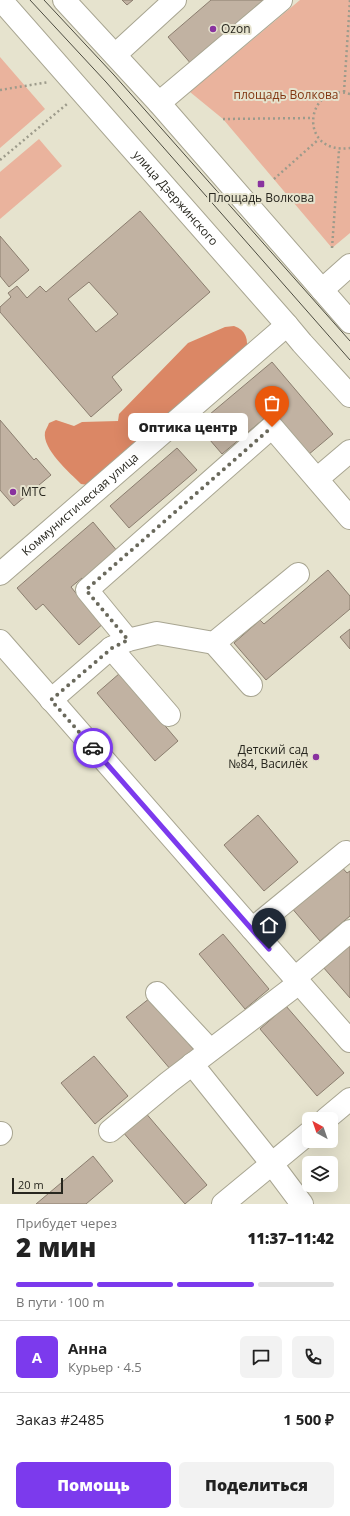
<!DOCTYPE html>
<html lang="ru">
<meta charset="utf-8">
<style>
body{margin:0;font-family:"Open Sans",sans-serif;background:#f2f2f2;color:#222;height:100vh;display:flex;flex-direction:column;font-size:15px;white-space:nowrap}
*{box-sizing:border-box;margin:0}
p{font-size:13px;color:#767676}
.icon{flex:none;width:22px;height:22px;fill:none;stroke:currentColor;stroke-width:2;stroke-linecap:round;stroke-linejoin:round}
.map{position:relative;height:1204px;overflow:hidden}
.sheet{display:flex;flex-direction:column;background:#fff;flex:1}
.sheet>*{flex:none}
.needle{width:26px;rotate:320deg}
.fabs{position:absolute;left:302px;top:1112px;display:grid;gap:8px}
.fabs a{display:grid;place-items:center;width:36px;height:36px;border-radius:6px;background:#fff;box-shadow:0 4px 16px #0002;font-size:20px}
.scale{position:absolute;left:12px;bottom:10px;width:51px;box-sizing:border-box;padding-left:4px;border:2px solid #28271f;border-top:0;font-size:11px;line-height:14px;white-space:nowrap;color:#28271f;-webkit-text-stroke:3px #e6e3ce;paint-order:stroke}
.pin{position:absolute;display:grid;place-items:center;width:34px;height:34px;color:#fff;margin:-41px -17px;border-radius:50% 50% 50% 0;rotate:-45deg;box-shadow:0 0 4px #0007}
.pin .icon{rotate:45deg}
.courier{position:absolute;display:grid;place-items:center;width:40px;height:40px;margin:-20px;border:3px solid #7c3aed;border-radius:50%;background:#fff;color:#222;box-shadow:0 1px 5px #0007}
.bubble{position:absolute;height:28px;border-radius:6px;background:#fff;box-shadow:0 4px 16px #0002;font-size:13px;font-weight:800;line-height:28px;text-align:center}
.overview em{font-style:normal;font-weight:800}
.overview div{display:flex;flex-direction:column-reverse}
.overview{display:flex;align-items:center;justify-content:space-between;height:68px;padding:0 16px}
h1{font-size:26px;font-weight:800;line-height:30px}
.bar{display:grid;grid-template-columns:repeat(4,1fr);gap:6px 4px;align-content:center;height:48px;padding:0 16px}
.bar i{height:5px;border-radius:3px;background:#e0e0e0}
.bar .active{background:#7c3aed}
.bar p{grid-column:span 4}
.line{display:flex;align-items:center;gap:10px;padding:0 16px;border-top:1px solid #e0e0e0}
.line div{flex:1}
.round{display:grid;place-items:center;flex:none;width:42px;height:42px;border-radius:6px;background:#f2f2f2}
.cta{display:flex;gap:8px;margin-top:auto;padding:8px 16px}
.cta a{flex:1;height:46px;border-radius:6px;background:#7c3aed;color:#fff;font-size:16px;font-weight:800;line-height:46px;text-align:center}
.cta a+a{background:#f2f2f2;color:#222}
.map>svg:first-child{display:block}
</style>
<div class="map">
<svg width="350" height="1204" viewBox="0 0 350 1204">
<rect width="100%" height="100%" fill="#e6e3ce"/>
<!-- green -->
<g fill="#eab39d">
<path d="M300,0H350V233L332,248L223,119L190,92Z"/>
<path d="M0,57L45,109L0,148Z"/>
<path d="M39,139L62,166L0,219V172Z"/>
</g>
<!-- forest -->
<path fill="#db8765" d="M234,326C246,330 249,340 246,352L88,485L81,484C70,473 42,449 45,432C46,429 48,426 49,423L56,420L74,426L82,422L118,421L119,414L188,343L225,327Z"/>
<!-- building -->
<g fill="#c1b2a2" stroke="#8b7e6f" fill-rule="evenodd">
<path d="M122,0H133L127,5Z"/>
<path d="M211,0H268L192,65L168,37Z"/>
<path d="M140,211L210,292L112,377L122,390L91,417L0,312V307L11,297L8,293L17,286L27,298L40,286L46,292ZM89,282L118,314L96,332L68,299Z"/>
<path d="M0,236L29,270L9,287L0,276Z"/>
<path d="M272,362L333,434L302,460L266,417L222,454L197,425Z"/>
<path d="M0,420L34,460L36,458L51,475L14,506L0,490Z"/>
<path d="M177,448L197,470L129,528L110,506Z"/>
<path d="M93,522L118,552L85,582L82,578L71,587L87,607L91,604L105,622L79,645L43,604L36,610L17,588Z"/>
<path d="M328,570L350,596V609L266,680L234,643L260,620L264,624Z"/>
<path d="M350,629V649L340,637Z"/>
<path d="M120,673L178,741L155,761L97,693Z"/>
<path d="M258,815L298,862L264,891L224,845Z"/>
<path d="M339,864L347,873L350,871V916L320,941L290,906Z"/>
<path d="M223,934L269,989L245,1009L199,954Z"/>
<path d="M350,944V998L323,967Z"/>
<path d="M150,998L194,1050L171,1070L126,1017Z"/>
<path d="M286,1006L344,1073L317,1096L260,1029Z"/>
<path d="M94,1056L128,1096L95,1124L61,1083Z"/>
<path d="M144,1111L207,1185L185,1204L122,1131Z"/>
<path d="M93,1156L113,1181L86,1204H36Z"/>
</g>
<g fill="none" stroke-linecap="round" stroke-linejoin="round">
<defs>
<g id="minor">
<path id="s1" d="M1,0L287,325L302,343L350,396"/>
<path d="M64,0L159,103L350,322"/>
<path d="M115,55L175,0"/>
<path d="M159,103L281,0"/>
<path d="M322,290L350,265"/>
<path d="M317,479L350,451"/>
<path id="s2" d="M0,574L287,325"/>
<path d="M128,640L87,590L272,427L350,518"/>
<path d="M0,641L350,1041"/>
<path d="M214,643L251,685"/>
<path d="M111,648L128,640L157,633L214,643L298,574"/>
<path d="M51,700L111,648L169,715"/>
<path d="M252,929L346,852"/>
<path d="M295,978L350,931"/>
<path d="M157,993L210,1050"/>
<path d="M192,1064L272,1164L302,1204"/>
<path d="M326,1119L350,1099"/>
<path d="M110,1131L169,1082L299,983"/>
<path d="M0,1134L1,1133"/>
<path d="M223,1204L309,1133"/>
</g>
</defs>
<!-- minor casing -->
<use href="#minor" stroke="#a8a591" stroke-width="24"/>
<!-- path -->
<g stroke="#9d9b8b" stroke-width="2.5" stroke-dasharray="2 3" stroke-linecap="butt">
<path d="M0,90L49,82"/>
<path d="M344,92L350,0"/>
<path d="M350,94C306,81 296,155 350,148"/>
<path d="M223,119L312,118"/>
<path d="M0,160L67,104"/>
<path d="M274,179L319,139"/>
<path d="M332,248L339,150"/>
</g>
<!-- minor -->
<use href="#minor" stroke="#fff" stroke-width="22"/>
<!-- tram -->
<g stroke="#4d4c41" stroke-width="1">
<path d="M30,0L106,82L350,360"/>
<path d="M44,0L114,75L350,341"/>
</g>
</g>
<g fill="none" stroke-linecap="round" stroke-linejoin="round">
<!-- done -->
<path stroke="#6a695c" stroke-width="4" stroke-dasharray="0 7.2" d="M93,748L51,700L112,648L128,640L86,590L272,427"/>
<!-- route -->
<path stroke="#7c3aed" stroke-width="5" d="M93,748L269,949"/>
</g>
<!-- markers -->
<g fill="#89329f" stroke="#e6e3ce" stroke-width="1.5">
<circle cx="213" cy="29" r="4"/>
<rect x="257" y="180" width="8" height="8" rx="2"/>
<circle cx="13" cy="492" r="4"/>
<circle cx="316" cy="757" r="4"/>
</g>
<g text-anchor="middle" stroke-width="4" stroke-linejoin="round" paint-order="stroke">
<!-- poi labels -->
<g font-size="12" fill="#28271f" stroke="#e6e3ce" text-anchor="start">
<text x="221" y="33">Ozon</text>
<text x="261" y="202" text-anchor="middle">Площадь Волкова</text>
<text x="21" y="496">МТС</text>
<text x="308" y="754" text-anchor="end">Детский сад<tspan x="308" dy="14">№84, Василёк</tspan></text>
</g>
<!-- park labels -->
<g font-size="12" fill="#813510" stroke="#e6e3ce">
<text x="286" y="99">площадь Волкова</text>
</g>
<!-- street labels -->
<g font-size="12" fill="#28271f" stroke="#e6e3ce">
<text dy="4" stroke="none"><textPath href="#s1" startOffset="264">улица Дзержинского</textPath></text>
<text dy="4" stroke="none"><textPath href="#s2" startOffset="106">Коммунистическая улица</textPath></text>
</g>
</g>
</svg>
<div class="fabs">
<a><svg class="needle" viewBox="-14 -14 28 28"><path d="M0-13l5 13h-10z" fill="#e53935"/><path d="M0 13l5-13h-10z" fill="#767676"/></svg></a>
<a><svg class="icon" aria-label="layers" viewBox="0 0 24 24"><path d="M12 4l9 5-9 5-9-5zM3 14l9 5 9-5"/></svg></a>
</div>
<div class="scale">20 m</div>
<div class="pin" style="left:272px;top:427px;background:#ea580c"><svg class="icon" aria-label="bag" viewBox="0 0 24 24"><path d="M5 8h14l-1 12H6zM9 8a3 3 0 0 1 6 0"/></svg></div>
<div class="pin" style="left:269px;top:949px;background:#1f2937"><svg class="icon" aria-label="home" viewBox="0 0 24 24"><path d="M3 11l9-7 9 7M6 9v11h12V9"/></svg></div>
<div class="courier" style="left:93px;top:748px"><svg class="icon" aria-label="car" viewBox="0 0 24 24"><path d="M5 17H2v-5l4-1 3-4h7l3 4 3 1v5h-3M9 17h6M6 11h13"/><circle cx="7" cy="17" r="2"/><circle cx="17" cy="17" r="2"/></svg></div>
<div class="bubble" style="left:128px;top:413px;width:120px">Оптика центр</div>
</div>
<section class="sheet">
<div class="overview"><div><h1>2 мин</h1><p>Прибудет через</p></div><em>11:37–11:42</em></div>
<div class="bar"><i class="active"></i><i class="active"></i><i class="active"></i><i></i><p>В пути · 100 m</p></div>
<div class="line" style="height:72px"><b class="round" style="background:#7c3aed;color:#fff">А</b><div><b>Анна</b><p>Курьер · 4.5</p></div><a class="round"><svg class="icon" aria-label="chat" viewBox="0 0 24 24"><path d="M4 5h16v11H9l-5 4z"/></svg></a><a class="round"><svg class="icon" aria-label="phone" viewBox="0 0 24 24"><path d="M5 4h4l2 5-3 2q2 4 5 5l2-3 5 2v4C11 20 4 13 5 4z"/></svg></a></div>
<div class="line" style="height:52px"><div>Заказ #2485</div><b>1 500 ₽</b></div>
<div class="cta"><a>Помощь</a><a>Поделиться</a></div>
</section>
